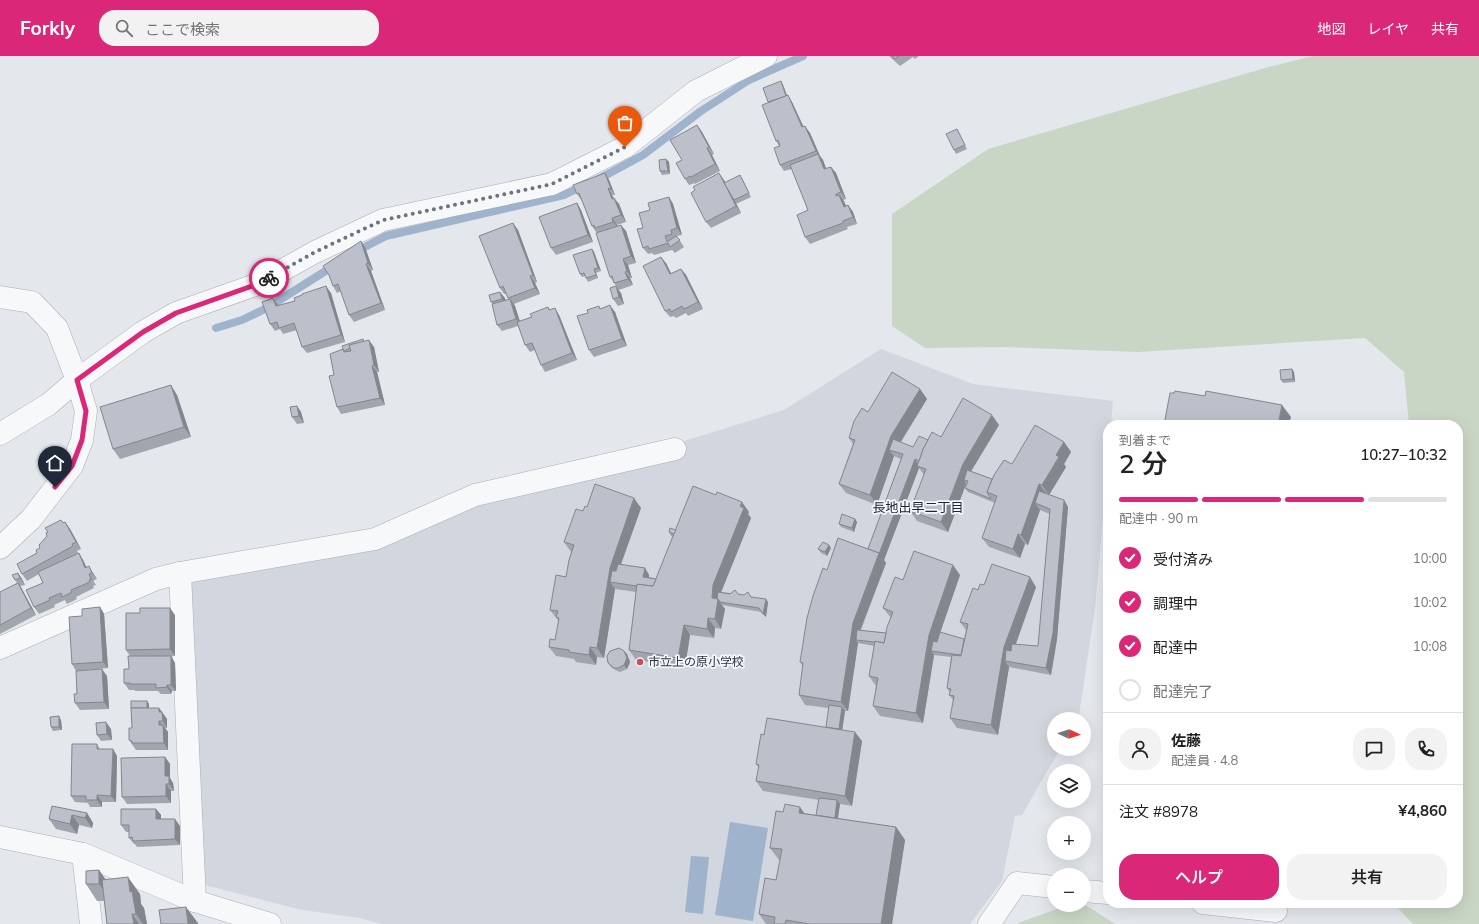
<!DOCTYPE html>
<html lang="ja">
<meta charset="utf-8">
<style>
body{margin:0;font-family:Mulish,"Noto Sans JP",sans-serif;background:#f2f2f2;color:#222;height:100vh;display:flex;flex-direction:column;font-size:15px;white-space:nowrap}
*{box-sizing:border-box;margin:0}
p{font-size:13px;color:#767676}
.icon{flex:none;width:22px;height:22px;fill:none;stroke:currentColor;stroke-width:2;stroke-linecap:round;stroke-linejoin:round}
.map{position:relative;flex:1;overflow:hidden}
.details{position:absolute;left:1103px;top:364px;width:360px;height:488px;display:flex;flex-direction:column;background:#fff;border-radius:16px;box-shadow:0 4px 16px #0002}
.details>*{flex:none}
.needle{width:26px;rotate:94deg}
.controls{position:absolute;left:1047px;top:656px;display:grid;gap:8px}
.controls a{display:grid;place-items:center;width:44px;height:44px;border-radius:50%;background:#fff;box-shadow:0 4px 16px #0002;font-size:20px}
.pin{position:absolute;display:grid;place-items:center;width:34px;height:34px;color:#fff;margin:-41px -17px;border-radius:50% 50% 50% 0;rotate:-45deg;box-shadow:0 0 4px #0007}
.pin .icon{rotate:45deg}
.courier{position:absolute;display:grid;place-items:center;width:40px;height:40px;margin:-20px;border:3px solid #db2777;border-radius:50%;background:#fff;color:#222;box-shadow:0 1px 5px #0007}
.summary em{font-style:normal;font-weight:600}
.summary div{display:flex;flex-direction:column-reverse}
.summary{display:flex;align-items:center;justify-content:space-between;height:68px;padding:0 16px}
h1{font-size:26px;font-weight:600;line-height:30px}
.bar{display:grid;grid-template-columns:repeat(4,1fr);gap:6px 4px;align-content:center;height:48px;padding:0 16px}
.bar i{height:5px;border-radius:3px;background:#e0e0e0}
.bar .current{background:#db2777}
.bar p{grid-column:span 4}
.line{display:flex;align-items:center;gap:10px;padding:0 16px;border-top:1px solid #e0e0e0}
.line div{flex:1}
.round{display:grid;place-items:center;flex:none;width:42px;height:42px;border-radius:16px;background:#f2f2f2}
ol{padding:0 16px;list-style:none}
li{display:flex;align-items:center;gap:12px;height:44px}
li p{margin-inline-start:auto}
li .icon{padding:4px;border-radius:50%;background:#db2777;color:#fff;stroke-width:4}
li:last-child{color:#767676}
li i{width:22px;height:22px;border:2px solid #e0e0e0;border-radius:50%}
.cta{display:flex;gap:8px;margin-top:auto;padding:8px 16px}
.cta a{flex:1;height:46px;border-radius:16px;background:#db2777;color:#fff;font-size:16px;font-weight:600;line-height:46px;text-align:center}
.cta a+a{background:#f2f2f2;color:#222}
header{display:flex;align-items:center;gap:24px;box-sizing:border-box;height:56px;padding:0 20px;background:#db2777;color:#fff}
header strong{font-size:19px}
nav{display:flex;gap:22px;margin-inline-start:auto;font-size:14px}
.search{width:280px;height:36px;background:#f2f2f2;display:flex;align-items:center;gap:10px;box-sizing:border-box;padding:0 14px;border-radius:16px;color:#767676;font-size:15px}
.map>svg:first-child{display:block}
</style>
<header>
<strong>Forkly</strong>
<div class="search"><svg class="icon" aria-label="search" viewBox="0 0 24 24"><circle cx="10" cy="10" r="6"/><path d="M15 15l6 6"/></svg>ここで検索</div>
<nav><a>地図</a><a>レイヤ</a><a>共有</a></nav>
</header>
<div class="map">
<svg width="1479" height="868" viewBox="0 0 1479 868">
<rect width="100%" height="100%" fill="#e4e7ec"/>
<!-- built -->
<path fill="#d2d6de" d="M881,293L973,328L1113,345L1111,369H1108V405L1095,552L1079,659L1077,663H1054V693H1060L1022,759L1015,760L1002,825L970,868H381L360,862L302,854L201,828L191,524L378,492L484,447L784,354Z"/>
<!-- green -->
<g fill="#c9d6c5">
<path d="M1313,0H1479V868H1413L1393,847H1458V369H1409L1404,316L1365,282L1138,296L1004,291L925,292L892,270V158L988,93L1265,12Z"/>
<path d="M1084,848L1115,868H1018V867L1068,849Z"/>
</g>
<!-- water -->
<g fill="#9fb4cc">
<path d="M730,766L768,772L753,865L715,859Z"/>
<path d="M691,800L709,801L703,858L685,856Z"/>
</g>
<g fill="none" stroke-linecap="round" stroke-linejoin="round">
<!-- stream -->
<g stroke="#9fb4cc" stroke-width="8">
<path d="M597,124L643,99L701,55L749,24L803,0"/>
<path d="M355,196L386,180L564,139L585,129"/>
<path d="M216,272L242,264L267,252L335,209"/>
</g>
<defs>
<g id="minor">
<path d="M0,241L32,246L57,272L77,324L86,355L82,384L72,410L31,463L0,492"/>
<path d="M0,378L49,348L77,324L143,276L176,257L258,228L315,196L383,164L552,128L625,91L696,35L766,0"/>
<path d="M180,517L195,845"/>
<path d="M0,592L156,523L180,517L375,483L475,439L675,393"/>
<path d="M0,781L83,798L195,845L270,868"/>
<path d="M83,798L91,868"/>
<path d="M1084,835L1108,837"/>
<path d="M1203,847L1276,855"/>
<path d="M989,868L1017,827L1054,831"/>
</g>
</defs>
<!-- minor casing -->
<use href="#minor" stroke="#a9aeb7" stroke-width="23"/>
<!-- minor -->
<use href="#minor" stroke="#f7f8fa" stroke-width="22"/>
</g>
<!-- wall -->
<g fill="#a1a5ae" fill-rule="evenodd">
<path d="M889,0H919L915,3L913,1L900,10Z"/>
<path d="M783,29L787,40L792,46L803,71L810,77L820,100L823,104L826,113L831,111L836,117L846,143L843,144L846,150L848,149L853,156L857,168L847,171L848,173L810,188L805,181L808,154L792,113L784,115L780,109L779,90L776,85L768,46Z"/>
<path d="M697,69L702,76L714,98L712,99L720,115L695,128V127L689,129L685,123L682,104Z"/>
<path d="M957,73L967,93L956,98L954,94Z"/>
<path d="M666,103L669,106L670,118L662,119L660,115Z"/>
<path d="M605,117L609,124L615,139H612L614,142L619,148L626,166L617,169V170L626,175L636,207L628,209L632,222H630L633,229L619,234L610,221L598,176H596L592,170L582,145L577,138Z"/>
<path d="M742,122L751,141L736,148V147L741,157L711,172L706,166L724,124L725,126Z"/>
<path d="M669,141L673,148L682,179L677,180L684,191L675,197L672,194L654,199L652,197L648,198L643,192V172L650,154Z"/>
<path d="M577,147L581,154L593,186L556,199L551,192Z"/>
<path d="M518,174L537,226L535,227L540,238L514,248L515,250L520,265L532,261L548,251L549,254L559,259L577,304L545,316L541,309L535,294L530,296L525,289L518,270L502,275L497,269L493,248L491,246L505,242V245L509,244L506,238H504L500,232Z"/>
<path d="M365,191L373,214L371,215L385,254L354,266L349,259L341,235L337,237L333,230Z"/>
<path d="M592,193L594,196L601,215L596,217L598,222L588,226L585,220L582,221L580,218Z"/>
<path d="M666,207L671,218L681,213L686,219L703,253L688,260L686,257L676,262L674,260L670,261L665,255Z"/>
<path d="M331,237L345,286L307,297L302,291L297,274L283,278L280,273L275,275L270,268L278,250Z"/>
<path d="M621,237L624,248L618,250L613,243Z"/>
<path d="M601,252L615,256L627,290L594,301L589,294Z"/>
<path d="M365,285L374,291L379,316H377L385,349L341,358L337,351L334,319L330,298Z"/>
<path d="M1292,313L1294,316L1295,326L1283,327L1281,324Z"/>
<path d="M920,333L927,343L901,386L913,391L928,384L999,369L971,415L992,423L1012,408L1064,386L1071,396L1064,408L1066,411L1049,439L1064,444L1068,451L1057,583L1051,619L1009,611L998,679L957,672L950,662L954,645L949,639L950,637L947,632L951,601L934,599L923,667L880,660L873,650L876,630L869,620L874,590L858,587L848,655H845L842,674L862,685L852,750L840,748L838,762L896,771L905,784L892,868H766L759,858L776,824L780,804H779L770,792L783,756L804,757L816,759L819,744L763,735L756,725L759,712L756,708L764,679L826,671L829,652L805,649L799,639L803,610L800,606L827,514L868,493L901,403L894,400L877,449L846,437L839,428L853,388L849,382L868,356ZM919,412L924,419L910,455L917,465L948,476L966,428H967L965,432L968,436L995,447L982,482L989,491L1020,502L1025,488L1028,489L1040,454L1050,458L1038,590L1016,588L1036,531L984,529L978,534L960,566L966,574L964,583L940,576L960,519L903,524L883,552L891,562L886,577L861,574L886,507L884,504Z"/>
<path d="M177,339L191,381L120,403L113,393Z"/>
<path d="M297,350L301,356L304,367L297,368L292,361Z"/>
<path d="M587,451L641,452L621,509L645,512L649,519V521L656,523L673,481L671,480L669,476L676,474L749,456L748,458L751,462L721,536L738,538L751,541L768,546L766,561L761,556L722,549L725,553L721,573L715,572L714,582L690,579L685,611L636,604L629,594L636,536L615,533L604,602L597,601L596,609L576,606L574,603L556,600L549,591L555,584L559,565L557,563L550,554L566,521L572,496H571L564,486L583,455Z"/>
<path d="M855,463L857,466L854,476L841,471L839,468Z"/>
<path d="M65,466L70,473L81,493L77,495L78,497L68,502L79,497L83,504L86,511L93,517L97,523L93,525L96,529L93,530L94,532L76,541L77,543L67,548L65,544L54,549L55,551L39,558L34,551L43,527L39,518L27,525L22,518L40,492Z"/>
<path d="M831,492L827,500L821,497L818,493Z"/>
<path d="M18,517L22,523L25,529L20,530L36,559L0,578V536L17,527L15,524Z"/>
<path d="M100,551L104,558L108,612L76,615L72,608L82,560Z"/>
<path d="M175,559V600H171L175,607L176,635H172L171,638H161L158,635H135L134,634H129L124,627L129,613L130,600L126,594Z"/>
<path d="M627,598L630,606L627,613L620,616L617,615L611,611L608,607Z"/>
<path d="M107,620L109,653L80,654L75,647L77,638Z"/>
<path d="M147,645L149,648V652H159L167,663V672H165L168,676V694H136L129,684L132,672Z"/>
<path d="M61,664L62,674L53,675L51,671Z"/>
<path d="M111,673L112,684L101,685L97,679Z"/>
<path d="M97,688L100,693H113L117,700L116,746H102V751H90L88,747L75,746L71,740Z"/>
<path d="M165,701L170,708V722L173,727L174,735H171V747L127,748L122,741Z"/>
<path d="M52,750L87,757L93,767L92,772L79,769L77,778L56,773L49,763Z"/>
<path d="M156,753L161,759V763L180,770V789L137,791L135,788H134L129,782V776H126L121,769Z"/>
<path d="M99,814L105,824L140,838L141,848L144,852L147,868H107L104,845H97L86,828Z"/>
</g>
<!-- shaded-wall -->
<g fill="#83868d">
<path d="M781,25L783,29L790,47L787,43Z"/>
<path d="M788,39L792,46L807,78L802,71Z"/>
<path d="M697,69L702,76L714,98L709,91Z"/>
<path d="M805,70L810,77L820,100L823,104L829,120L824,113L819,99L816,95Z"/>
<path d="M707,92L712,99L720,115L715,108Z"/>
<path d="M666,103L669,106L670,118L668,115Z"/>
<path d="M831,111L836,117L846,143L841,136Z"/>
<path d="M605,117L609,124L615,139L611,133Z"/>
<path d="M719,117L724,124L741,157L736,150Z"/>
<path d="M608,132L612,139L616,149L612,143Z"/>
<path d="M839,139L844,145L849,157L844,151Z"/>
<path d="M669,141L673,148L682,179L677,172Z"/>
<path d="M614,142L619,148L626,166L621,159Z"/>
<path d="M577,147L581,154L593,186L588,179Z"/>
<path d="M848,149L853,156L857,168L853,161Z"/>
<path d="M612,162L617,169L618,172L613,166Z"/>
<path d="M513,167L518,174L537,226L533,219Z"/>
<path d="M621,169L626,175L636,207L631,200Z"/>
<path d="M361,185L365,191L373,214L368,207Z"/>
<path d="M592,193L594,196L601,215L598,212Z"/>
<path d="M661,201L666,207L675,225L670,218Z"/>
<path d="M623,203L628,209L632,222L627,215Z"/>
<path d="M366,208L371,215L385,254L381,247Z"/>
<path d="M594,213L596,217L598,222L596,219Z"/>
<path d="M681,213L686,219L703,253L698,246Z"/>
<path d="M625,216L630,222L633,229L628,223Z"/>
<path d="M530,220L535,227L540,238L535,232Z"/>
<path d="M326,230L331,237L345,286L341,279Z"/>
<path d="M616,230L621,237L624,248L619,241Z"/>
<path d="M500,236L505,242L507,250L502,243Z"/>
<path d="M273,242L278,249L280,257L276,250Z"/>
<path d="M510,243L515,250L521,270L516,263Z"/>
<path d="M610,249L615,256L627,290L622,283Z"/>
<path d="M555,252L559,259L577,304L572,297Z"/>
<path d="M369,284L374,291L379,316L374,309Z"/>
<path d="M372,310L377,316L385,349L380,342Z"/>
<path d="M1292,313L1294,316L1295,326L1293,323Z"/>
<path d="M171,329L177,339L191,381L184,371Z"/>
<path d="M920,333L927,343L898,390L889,394L894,400L877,449L870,439L891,380Z"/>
<path d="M1282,349L1291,361L1289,369H1278Z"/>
<path d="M297,350L301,356L304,367L299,360Z"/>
<path d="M992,359L999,369L970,417L964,424L966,428L948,476L941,466L963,408Z"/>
<path d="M1064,386L1071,396L1064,408L1066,411L1049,439L1042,429L1056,399Z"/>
<path d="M915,403L919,410H917L919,412L884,504L886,507L859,577L856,584L858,587L848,655L841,646L853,567Z"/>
<path d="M1039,428L1046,437L1042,450L1035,447L1040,454L1028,489L1021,479Z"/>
<path d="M634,442L641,452L616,521L610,526L615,533L604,602L597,592L610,512Z"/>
<path d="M1064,444L1068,451L1057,583L1051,619L1046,612Z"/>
<path d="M742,446L749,456L748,458L751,462L720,539L719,545L725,553L721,573L715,563L712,542L713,529Z"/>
<path d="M855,463L857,466L854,476L852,472Z"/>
<path d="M65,466L70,473L81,493L76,486Z"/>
<path d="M1018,478L1025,488L1020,502L1013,493Z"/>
<path d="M829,489L831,492L827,500L825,496Z"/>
<path d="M79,497L83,504L90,518L85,512Z"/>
<path d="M953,509L960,519L936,589L931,595L934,599L923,667L916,657L929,579Z"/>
<path d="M89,510L93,517L97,523L92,517Z"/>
<path d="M645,512L649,519L648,527L643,521Z"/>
<path d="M18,517L22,523L25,529L20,522Z"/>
<path d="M89,518L93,525L96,529L91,523Z"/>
<path d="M1030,521L1036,531L1011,601L1005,605L1009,611L998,679L991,669L1004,591Z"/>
<path d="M18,527L22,533L36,559L31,552Z"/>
<path d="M766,543L768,546L766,561L763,558Z"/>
<path d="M100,551L104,558L108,612L103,606Z"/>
<path d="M170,552L175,559V600L170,593Z"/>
<path d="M708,562L715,572L714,582L707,573Z"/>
<path d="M684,569L690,579L685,611L678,602Z"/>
<path d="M590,591L597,601L596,609L589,599Z"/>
<path d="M624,595L627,598L630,606L627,613L624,609Z"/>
<path d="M171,600L175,607L176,635L171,629Z"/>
<path d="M102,613L107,620L109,653L104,646Z"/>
<path d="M167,629L172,635L171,638L167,631Z"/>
<path d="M147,645L149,648V656L147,652Z"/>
<path d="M842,651L845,655L841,682L838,679Z"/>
<path d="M159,652L167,663V672L163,665L159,656Z"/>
<path d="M59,660L61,664L62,674L59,671Z"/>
<path d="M159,665L163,671V669L168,676V694L164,687L159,669Z"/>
<path d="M106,666L111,673L112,684L107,678Z"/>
<path d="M855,676L862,685L852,750L845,740Z"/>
<path d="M113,693L117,700L116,746L111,740Z"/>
<path d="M165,701L170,708V722L173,727L174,735L169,728L165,720Z"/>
<path d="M166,728L171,735V747L166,740Z"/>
<path d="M97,739L102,746V751L97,744Z"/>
<path d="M837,744L840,748L836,773L834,770Z"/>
<path d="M800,751L809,764L799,757Z"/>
<path d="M156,753L161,759V770L156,763Z"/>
<path d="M87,757L93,767L92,772L85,762Z"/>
<path d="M72,759L79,769L77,778L70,768Z"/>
<path d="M175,763L180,770V789L175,783Z"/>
<path d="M896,771L905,784L892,868H881Z"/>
<path d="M99,814L111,831V845L99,828Z"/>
<path d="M128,821L140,838L141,848L144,852L147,868H143L136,858L130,836Z"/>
<path d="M186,851L198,867V868H188Z"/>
<path d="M132,858L139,868H134Z"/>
</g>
<!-- building -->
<g fill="#bbc0ca" stroke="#83868d">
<path d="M892,0H899L895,3Z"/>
<path d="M781,25L786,40L768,46L763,32Z"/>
<path d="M788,39L802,71L805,70L816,95L780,109L774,92L780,90L778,84L776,85L762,49Z"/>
<path d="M697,69L709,91L707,92L715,108L691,121L690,120L685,123L676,107L682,104L670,84Z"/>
<path d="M957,73L965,89L954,94L946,78Z"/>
<path d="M818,98L824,113L831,111L841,136L836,138V140L839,139L844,151L848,149L853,161L843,165V167L805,181L797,159L808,154L790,109Z"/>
<path d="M666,103L668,115H660L659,104Z"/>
<path d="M605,117L611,133L608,132L612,143L614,142L621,159L612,162L613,166L595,172L594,169L592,170L579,137L577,138L573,129Z"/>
<path d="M719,117L736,150L706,166L691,137L695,134L693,131Z"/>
<path d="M740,119L749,137L734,144L724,127Z"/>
<path d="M669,141L677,172L671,174L672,178L665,180L667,186L676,180L680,184L670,191L668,187L649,193L648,190L643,192L637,173L643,172L639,157L650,154L648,147Z"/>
<path d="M577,147L588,179L551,192L539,161Z"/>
<path d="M513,167L533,219L530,220L535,232L508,242L503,230L500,232L479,180Z"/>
<path d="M621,169L631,200L623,203L627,215L625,216L628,223L614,227L612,220L610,221L596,177Z"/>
<path d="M361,185L368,207L366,208L381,247L349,259L338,228L333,230L329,219L323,210Z"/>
<path d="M592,193L598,212L594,213L596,219L586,222L584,217L580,218L573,199Z"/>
<path d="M661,201L670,218L681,213L698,246L684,253L682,250L671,256L670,253L665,255L643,210Z"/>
<path d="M326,230L341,279L302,291L294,267L279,272L277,266L270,268L262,246L273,242L276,250L295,245L294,242L302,239V238Z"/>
<path d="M616,230L619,241L613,243L610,232Z"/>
<path d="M500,236L502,243L491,246L489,239Z"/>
<path d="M510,243L516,263L497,269L492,248Z"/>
<path d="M610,249L622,283L589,294L577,260L588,257L587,254L599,250L600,253Z"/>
<path d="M548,251L549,254L555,252L572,297L541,309L532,287L525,289L517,266L532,261L530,258Z"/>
<path d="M363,283L364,286L349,289L350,292L344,295L343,293L342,290Z"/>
<path d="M369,284L374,309L372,310L380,342L337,351L329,320L334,319L330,298L343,293L344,296L351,295L349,289Z"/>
<path d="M1292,313L1293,323L1281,324L1280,314Z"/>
<path d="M892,316L920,333L891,380L870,439L839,428L855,384L849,382L854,365L862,352L868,356Z"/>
<path d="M171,329L184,371L113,393L100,351Z"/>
<path d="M1175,335L1205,340L1206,335L1282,349L1278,369H1164L1170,337H1174Z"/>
<path d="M963,342L992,359L963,408L941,466L910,455L926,413L917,410L923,393L932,376L941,381Z"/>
<path d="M297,350L299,360L292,361L290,351Z"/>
<path d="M1035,369L1064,386L1056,399L1059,401L1042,429L1039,428L1021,479L1018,478L1013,493L982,482L997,440L987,436L994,419L1004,404L1012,408Z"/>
<path d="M919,380L928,384L923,393L919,405L915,403L879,498V497L868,493L903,398L889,394L893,383L913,391Z"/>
<path d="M967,414L992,423L987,436L991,443L965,432L968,425L964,424Z"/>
<path d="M595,428L634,442L610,512L597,592L590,591L589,599L569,596V594L549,591L550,583L555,584L559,562L556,561L558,555L550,554L556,519L566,521L569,504L574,489L564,486L576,453L583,455L585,450L587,451Z"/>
<path d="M693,430L716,439L717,436L742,446L740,450L744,452L713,529L712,542L718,543L715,563L708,562L707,573L684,569L678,602L629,594L637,528L653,530Z"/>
<path d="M1039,435L1064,444L1053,577L1046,612L1005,605L1006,594L1011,595L1012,588L1038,590L1050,453L1035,447Z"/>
<path d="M842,458L855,463L852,472L839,468Z"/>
<path d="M61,464L63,467L65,466L76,486L72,488L73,490L22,518L17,508L37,497L36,494L40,492L39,489L47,480L46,477L48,476L45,472Z"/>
<path d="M670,472L676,474L674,478L669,476Z"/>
<path d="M838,482L879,497L853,567L841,646L799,639L803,607L800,606L807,562L813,540L823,512L827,514Z"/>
<path d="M823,486L829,489L825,496L818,493Z"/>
<path d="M914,495L953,509L929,579L916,657L873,650L878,622L869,620L875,585L884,587L887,571L893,556L883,552L895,521L903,524Z"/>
<path d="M79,497L85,512L89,510L92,517L89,518L91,523L89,524L90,526L71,534L72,536L62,541L61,537L49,542L50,544L34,551L26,534L43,527L38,516Z"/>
<path d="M618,508L645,512L643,521L656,523L653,530L637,528V530L610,526L612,515H616Z"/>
<path d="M992,508L1030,521L1004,591L991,669L950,662L954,640L949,639L951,633L947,632L952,599L961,600L968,568L960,566L973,532L978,534L980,528L984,529Z"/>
<path d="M18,517L20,522L15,524L12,519Z"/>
<path d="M18,527L31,552L0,569V536Z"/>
<path d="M735,534L738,538L744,539L748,536L751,541L766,543L763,558L759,552L720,546L718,543H717L718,536L730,538Z"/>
<path d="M100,551L103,606L72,608L69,561L82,560V553Z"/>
<path d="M140,552H170V593L126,594V557H140Z"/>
<path d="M857,574L886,577L884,587L875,585V586L856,584Z"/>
<path d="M940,576L964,583L961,599L931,595L933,585L937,586Z"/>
<path d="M619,592L624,595L627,602L624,609L618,612H614L608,607L607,600L610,595Z"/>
<path d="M128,600H171V629H167V631L156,632V628H130V627H124V613H129Z"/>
<path d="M102,613L104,646L75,647L74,638H77L76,615Z"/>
<rect x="131" y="645" width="16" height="7"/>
<path d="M829,649L842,651L839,673L826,671Z"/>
<path d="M131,652H159V656H162L163,665H159V669H163L164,687H132V685L129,684V672H132Z"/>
<path d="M59,660V671H51L50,661Z"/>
<path d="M767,662L855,676L845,740L756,725L759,709L756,708L761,678L764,679Z"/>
<path d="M106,666L107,678L97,679L96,667Z"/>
<path d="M72,688H97V693H113L111,740L97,739V744H86V740H71Z"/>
<path d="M165,701V720H169V728H166V740L122,741L121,702Z"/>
<path d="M819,742L837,744L835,762L816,759Z"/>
<path d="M785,748L800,751L799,757L896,771L881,868H809L786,864L785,868H774L775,861L759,858L765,822L776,824L782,793L770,792L776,755L783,756Z"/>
<path d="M52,750L87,757L85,762L72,759L70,768L49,763Z"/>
<path d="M121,753H156V763H175V783L133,785L132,781L129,782V769H121Z"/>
<path d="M99,814V828H86V815Z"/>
<path d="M128,821L130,836L132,835L136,858H132L134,868H107L102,824Z"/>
<path d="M186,851L188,868H161L159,854Z"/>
</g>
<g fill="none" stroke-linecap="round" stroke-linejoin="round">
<!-- done -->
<path stroke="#6c737f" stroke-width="4" stroke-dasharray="0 7.2" d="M269,222L315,196L383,164L552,128L625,91"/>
<!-- route -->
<path stroke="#db2777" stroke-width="5" d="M55,431L72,410L82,384L86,355L77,324L143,276L176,257L258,228L269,222"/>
</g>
<!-- markers -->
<circle fill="#d1495b" stroke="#f4f6f9" stroke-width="1.5" cx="640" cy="606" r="4"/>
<g text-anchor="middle" stroke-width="3.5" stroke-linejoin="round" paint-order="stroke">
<!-- poi labels -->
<g font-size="12" fill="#2b3445" stroke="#f4f6f9" text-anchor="start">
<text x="648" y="610">市立上の原小学校</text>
</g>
<!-- neighbourhood labels -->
<g font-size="13" fill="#1d2536" stroke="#f4f6f9">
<text x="918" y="456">長地出早二丁目</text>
</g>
</g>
</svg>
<div class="controls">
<a><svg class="needle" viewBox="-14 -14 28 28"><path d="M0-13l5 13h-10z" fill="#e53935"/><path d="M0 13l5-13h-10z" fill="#767676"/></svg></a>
<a><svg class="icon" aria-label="layers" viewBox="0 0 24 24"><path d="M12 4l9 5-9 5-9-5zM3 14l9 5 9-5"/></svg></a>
<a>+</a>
<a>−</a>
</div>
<div class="pin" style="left:625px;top:91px;background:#ea580c"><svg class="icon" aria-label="bag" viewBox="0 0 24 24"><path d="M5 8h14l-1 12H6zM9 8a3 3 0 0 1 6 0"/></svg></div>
<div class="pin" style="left:55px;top:431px;background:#1f2937"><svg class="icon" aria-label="home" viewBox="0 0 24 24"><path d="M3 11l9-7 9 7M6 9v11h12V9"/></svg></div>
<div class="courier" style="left:269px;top:222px"><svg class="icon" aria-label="bike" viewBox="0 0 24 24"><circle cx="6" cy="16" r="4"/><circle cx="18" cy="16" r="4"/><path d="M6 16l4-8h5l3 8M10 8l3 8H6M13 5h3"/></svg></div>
<section class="details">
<div class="summary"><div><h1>2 分</h1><p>到着まで</p></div><em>10:27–10:32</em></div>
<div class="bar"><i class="current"></i><i class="current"></i><i class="current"></i><i></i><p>配達中 · 90 m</p></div>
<ol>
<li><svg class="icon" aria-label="check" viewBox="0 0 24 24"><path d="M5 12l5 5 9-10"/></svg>受付済み<p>10:00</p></li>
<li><svg class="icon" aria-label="check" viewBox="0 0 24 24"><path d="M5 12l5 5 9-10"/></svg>調理中<p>10:02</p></li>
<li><svg class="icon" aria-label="check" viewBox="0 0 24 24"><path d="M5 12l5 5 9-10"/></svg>配達中<p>10:08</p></li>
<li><i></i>配達完了</li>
</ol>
<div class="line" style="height:72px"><a class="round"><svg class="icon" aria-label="person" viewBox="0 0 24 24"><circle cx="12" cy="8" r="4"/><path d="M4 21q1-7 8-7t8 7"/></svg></a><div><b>佐藤</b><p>配達員 · 4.8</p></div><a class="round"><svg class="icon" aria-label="chat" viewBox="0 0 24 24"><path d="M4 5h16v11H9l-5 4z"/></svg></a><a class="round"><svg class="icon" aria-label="phone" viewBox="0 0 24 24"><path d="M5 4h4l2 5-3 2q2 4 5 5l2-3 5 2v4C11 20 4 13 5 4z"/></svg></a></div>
<div class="line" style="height:52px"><div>注文 #8978</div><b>¥4,860</b></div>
<div class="cta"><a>ヘルプ</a><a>共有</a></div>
</section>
</div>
